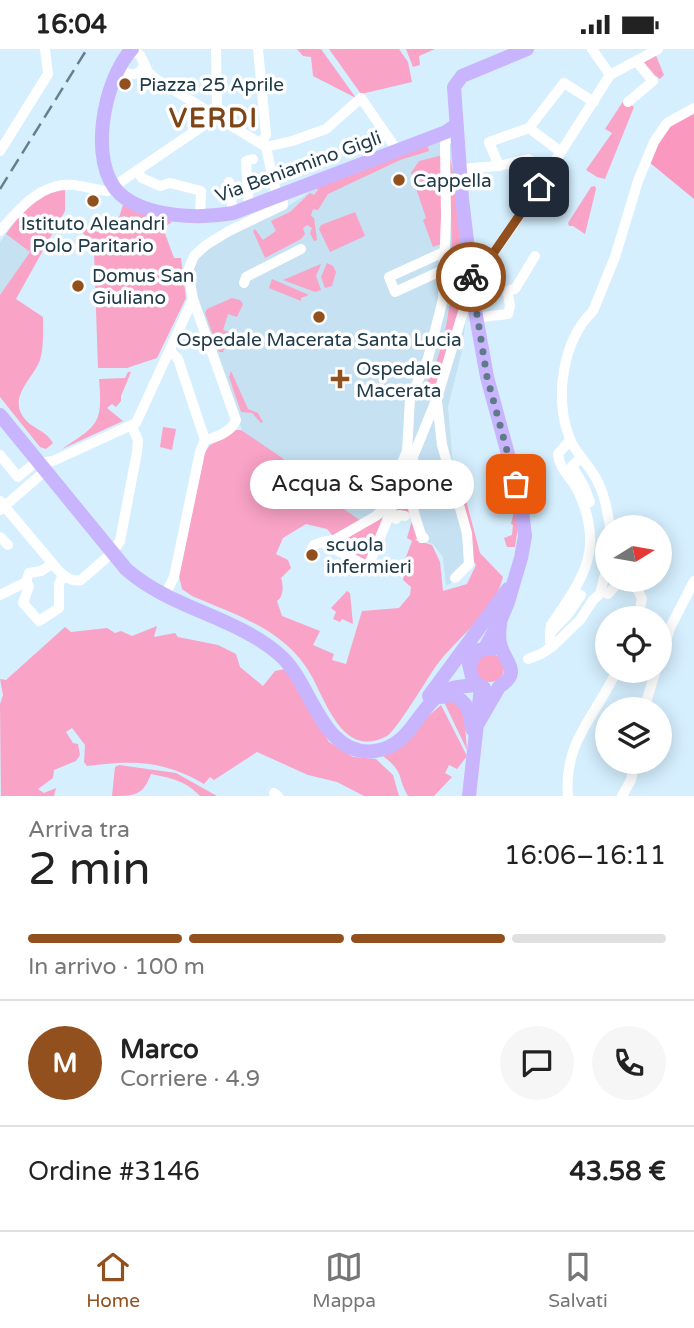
<!DOCTYPE html>
<html lang="it">
<meta charset="utf-8">
<style>
body{margin:0;font-family:"Varela Round",sans-serif;background:#f6f6f6;color:#222;height:100vh;display:flex;flex-direction:column;font-size:26px;white-space:nowrap}
*{box-sizing:border-box;margin:0}
p{font-size:23px;color:#767676}
.icon{flex:none;width:38px;height:38px;fill:none;stroke:currentColor;stroke-width:2;stroke-linecap:round;stroke-linejoin:round}
.map{position:relative;height:747px;overflow:hidden}
.side{display:flex;flex-direction:column;background:#fff;flex:1}
.side>*{flex:none}
.needle{width:46px;rotate:79deg}
.fabs{position:absolute;left:595px;top:466px;display:grid;gap:14px}
.fabs a{display:grid;place-items:center;width:77px;height:77px;border-radius:50%;background:#fff;box-shadow:0 4px 18px #0003;font-size:35px}
.pin{position:absolute;display:grid;place-items:center;width:60px;height:60px;color:#fff;margin:-30px;border-radius:14px;box-shadow:0 4px 10px #0006}
.courier{position:absolute;display:grid;place-items:center;width:70px;height:70px;margin:-35px;border:5px solid #92501e;border-radius:50%;background:#fff;color:#222;box-shadow:0 2px 9px #0007}
.bubble{position:absolute;height:49px;border-radius:24px;background:#fff;box-shadow:0 4px 18px #0003;font-size:23px;font-weight:600;line-height:49px;text-align:center}
.overview em{font-style:normal;font-weight:600}
.overview div{display:flex;flex-direction:column-reverse}
.overview{display:flex;align-items:center;justify-content:space-between;height:119px;padding:0 28px}
h1{font-size:46px;font-weight:600;line-height:52px}
.bar{display:grid;grid-template-columns:repeat(4,1fr);gap:10px 7px;align-content:center;height:84px;padding:0 28px}
.bar i{height:9px;border-radius:5px;background:#e0e0e0}
.bar .current{background:#92501e}
.bar p{grid-column:span 4}
.line{display:flex;align-items:center;gap:18px;padding:0 28px;border-top:2px solid #e0e0e0}
.line div{flex:1}
.round{display:grid;place-items:center;flex:none;width:74px;height:74px;border-radius:37px;background:#f6f6f6}
.status{display:flex;justify-content:space-between;align-items:center;height:49px;padding:0 35px;background:#fff;direction:ltr}
.status svg{height:19px;fill:currentColor}
.tabs{display:flex;justify-content:space-around;align-items:center;height:98px;border-top:2px solid #e0e0e0;background:#fff;font-size:19px;color:#767676}
.tabs a{display:grid;justify-items:center;gap:4px}
.tabs .current{color:#92501e}
.map>svg:first-child{display:block}
</style>
<div class="status"><b>16:04</b><svg viewBox="0 0 49 12"><path d="M0 12V9h3v3zM5 12V6h3v6zM10 12V3h3v9zM15 12V0h3v12zM26 1h20v11H26zM47 4h2v5h-2z"/></svg></div>
<div class="map">
<svg width="694" height="747" viewBox="0 0 694 747">
<rect width="100%" height="100%" fill="#d5effe"/>
<!-- built -->
<g fill="#c5e1f2">
<path d="M434,90L450,94L453,100L470,235L462,302L448,358L453,416L451,425L468,523L446,537L443,508L433,495L425,492L415,454L391,448L358,475L289,425L243,384L194,240L193,216L211,195L286,158L303,148L314,137Z"/>
<path d="M6,185L30,203L0,246V193Z"/>
</g>
<!-- green -->
<g fill="#f9a3c6">
<path d="M297,0H321L356,49L313,27L311,8L303,7Z"/>
<path d="M329,0H399L408,13L412,33L361,45Z"/>
<path d="M406,0H435L419,7L420,16L413,18Z"/>
<path d="M655,4L664,26L660,30L656,27L653,30L640,13Z"/>
<path d="M624,51L634,58L605,130L597,128L586,121L612,84L605,80Z"/>
<path d="M427,94L429,102L400,111L328,145L318,161L313,160L311,167L314,169L317,191L314,192L310,184L312,179L307,176L303,179L305,185L301,190L265,209L253,182L255,180L263,191L276,182L271,172L290,163L310,144L314,146L318,141L316,138Z"/>
<path d="M449,104L458,148L466,234L465,247L432,350L421,344C457,286 453,212 450,148C449,133 451,119 449,104Z"/>
<path d="M443,106L444,194L433,198L423,171L426,169L411,124L419,112Z"/>
<path d="M595,137L596,140L585,185L573,177H569L568,174L591,138Z"/>
<path d="M65,139V162L16,250L43,268C43,282 44,298 40,311C34,328 10,346 22,366C30,380 44,379 53,394L46,400L40,398L0,348V246L30,203L6,185C25,158 33,149 65,139Z"/>
<path d="M123,156L172,173L163,179L174,209H181L186,249L157,309L127,319H98L94,202L79,177L97,183L115,179L123,181L116,178Z"/>
<path d="M355,163L365,187L330,203L319,180L321,176Z"/>
<path d="M327,214L333,217L336,223L332,237L325,239L321,228Z"/>
<path d="M321,215L316,227L321,241L315,243L283,231Z"/>
<path d="M272,230L309,246L301,249V252L269,239Z"/>
<path d="M232,249L240,251L243,255L237,268L228,265L223,281L231,284L223,303H219L205,264L207,260Z"/>
<path d="M231,322L248,360L258,364L263,373L261,374L252,364L241,363L229,328Z"/>
<path d="M128,323H131L121,347V352L116,358L112,355L107,359L123,372L62,400C98,376 103,375 99,330L125,329Z"/>
<path d="M163,378L176,380L172,401L160,398Z"/>
<path d="M236,381H241L291,415V423L361,472L333,487L327,480L306,475L283,489L276,505L288,511L291,519L281,529C284,537 283,549 277,552L282,567L320,582L313,596L334,605L332,611L346,615L362,562L399,559L410,546L411,538L403,531L406,518L403,516L412,492L407,489L413,468L392,464L400,451L414,465L422,487L415,491L432,496L440,513L443,542L467,535L476,516L470,506L452,422L458,421L480,504L503,528C494,565 457,588 436,617C427,630 396,682 387,687C341,712 325,647 308,621C302,611 292,600 283,593C258,572 222,560 192,547L182,540L179,527L205,403L210,396Z"/>
<path d="M506,423L518,477L515,498H507L504,489L512,486L513,476L511,475L514,463Z"/>
<path d="M382,469L386,471L366,513L337,497L342,490Z"/>
<path d="M347,542L350,544L353,575L342,570L340,573L333,570L336,563L331,559Z"/>
<path d="M157,577L154,588L175,584L178,588L218,596L236,605L240,618L263,637L275,622L285,620L329,693L353,708L376,710L393,726L399,747H364L337,733L308,726L257,703L214,731L210,728L204,735C164,711 132,711 87,717L84,713L85,696L72,679L66,683L73,694L78,695L80,706L76,712L54,721L53,729L38,740L44,744L56,739L54,747H1L0,655L3,646L0,630L6,631L65,578L71,583L107,579L115,584L121,582L132,587Z"/>
<circle cx="490" cy="619" r="14"/>
<path d="M448,652L456,654L464,664L467,701L444,653Z"/>
<path d="M441,656L467,707L457,720L449,716L445,724L452,728L434,747H408C397,728 405,724 383,707Z"/>
<path d="M119,716L176,724L217,747H200C186,732 171,729 151,725C143,747 134,747 112,747L115,718Z"/>
</g>
<!-- forest -->
<path fill="#fb98c0" d="M694,62V150L649,113L663,82Z"/>
<g fill="none" stroke-linecap="round" stroke-linejoin="round">
<!-- minor -->
<g stroke="#fff" stroke-width="10">
<path d="M258,0L266,86L262,93"/>
<path d="M592,0L610,26"/>
<path d="M145,16L148,23L156,30L266,98L292,92L326,80L361,49L397,101"/>
<path d="M118,19C130,27 136,29 145,16L140,6L131,1"/>
<path d="M628,53L653,32L637,13"/>
<path d="M529,79L561,103"/>
<path d="M266,98L277,148"/>
<path d="M0,102L48,25L45,0"/>
<path d="M459,120L499,117"/>
<path d="M137,122L142,129L160,137L170,134L201,142L200,169"/>
<path d="M548,122L528,110L499,117L489,93L529,79L564,34L594,53"/>
<path d="M229,133L233,164"/>
<path d="M249,159L246,112L253,110"/>
<path d="M0,182C19,160 41,133 73,136C85,137 96,141 107,142L204,76L212,66L217,56L216,0"/>
<path d="M445,220L395,243L389,228L446,202"/>
<path d="M471,227L479,225L529,153L610,26L658,0"/>
<path d="M244,234L246,228L301,200"/>
<path d="M482,268L508,265L510,257L508,245L510,241L515,240L535,207"/>
<path d="M170,301L178,310L205,391"/>
<path d="M437,352L442,396L467,484L469,515L455,529"/>
<path d="M0,406L18,428L37,412"/>
<path d="M581,409L572,417L584,437L590,453"/>
<path d="M413,411L418,423C404,446 415,465 422,489H424"/>
<path d="M39,414L53,412L136,374L193,250"/>
<path d="M418,423L427,426L429,433"/>
<path d="M0,452L58,521C65,528 71,533 81,531L113,503L120,492L137,403L138,391L132,378"/>
<path d="M0,461L45,422"/>
<path d="M389,467L396,470L399,466L405,467"/>
<path d="M610,478C607,460 604,442 594,426C587,414 575,403 570,390C554,350 562,292 593,262L615,208L638,132L654,93L667,74L694,59"/>
<path d="M0,488L8,496"/>
<path d="M322,493L334,491L376,467L382,461L407,402L410,350L428,309L443,250L446,167L445,95L447,88"/>
<path d="M310,503L314,496L322,493L368,518L437,349L466,253L474,252"/>
<path d="M26,533L29,537L23,554L39,572L59,559V535L63,526"/>
<path d="M167,542L174,528L200,403L205,391C218,388 231,383 236,371L193,250L188,222L194,207L206,196L229,182L283,156L282,147"/>
<path d="M608,545L617,535H635L642,550L638,569"/>
<path d="M0,546L26,533L29,524L41,522L52,515"/>
<path d="M550,584L551,576C584,528 605,500 578,442C571,428 559,420 558,405L570,391"/>
<path d="M553,597L550,593V584L569,564L581,546"/>
<path d="M528,610L541,605L553,597L580,571L593,551L600,545L607,517"/>
<path d="M660,611L670,579L694,532"/>
<path d="M644,660L656,621"/>
<path d="M274,744L278,747"/>
<path d="M568,747C563,693 596,667 617,621"/>
<path d="M622,747L631,731L635,712"/>
</g>
<!-- major -->
<g stroke="#c9b4fe" stroke-width="14">
<path d="M132,0C104,30 87,114 120,145C147,169 200,170 233,164L446,83L456,76"/>
<path d="M0,366L126,520C172,561 238,567 283,609C312,637 323,709 375,702C410,697 416,663 441,644C450,637 466,637 477,636"/>
<path d="M485,599L501,570L508,553L521,509L525,487L521,453L487,328L476,267L462,150L454,38L462,27L527,0"/>
<path d="M484,639L473,632L469,615L479,601L494,599"/>
<path d="M429,647L508,540"/>
<path d="M442,648L452,646C468,652 470,663 472,680"/>
<path d="M477,676L499,638C522,623 506,614 501,598C498,590 499,583 500,575"/>
<path d="M469,747L481,638"/>
</g>
<!-- rail -->
<path stroke="#66808f" stroke-width="2.5" stroke-dasharray="14 7" stroke-linecap="butt" d="M0,140L87,0"/>
</g>
<g fill="none" stroke-linecap="round" stroke-linejoin="round">
<!-- done -->
<path stroke="#5f7a89" stroke-width="7" stroke-dasharray="0 12.6" d="M471,228L487,328L516,435"/>
<!-- route -->
<path stroke="#92501e" stroke-width="9" d="M471,228L479,225L539,138"/>
</g>
<!-- markers -->
<g fill="#92501e" stroke="#fff" stroke-width="2.5">
<circle cx="125" cy="35" r="7"/>
<circle cx="399" cy="131" r="7"/>
<circle cx="93" cy="152" r="7"/>
<circle cx="78" cy="237" r="7"/>
<circle cx="319" cy="268" r="7"/>
<path d="M336.5 319.5h7v7h7v7h-7v7h-7v-7h-7v-7h7z"/>
<circle cx="312" cy="506" r="7"/>
</g>
<g text-anchor="middle" stroke-width="7" stroke-linejoin="round" paint-order="stroke">
<!-- poi labels -->
<g font-size="19" fill="#203b4a" stroke="#fff" text-anchor="start">
<text x="139" y="42">Piazza 25 Aprile</text>
<text x="413" y="138">Cappella</text>
<text x="93" y="181" text-anchor="middle">Istituto Aleandri<tspan x="93" dy="22">Polo Paritario</tspan></text>
<text x="92" y="233">Domus San<tspan x="92" dy="22">Giuliano</tspan></text>
<text x="319" y="297" text-anchor="middle">Ospedale Macerata Santa Lucia</text>
<text x="356" y="326">Ospedale<tspan x="356" dy="22">Macerata</tspan></text>
<text x="326" y="502">scuola<tspan x="326" dy="22">infermieri</tspan></text>
</g>
<!-- street labels -->
<g font-size="19" fill="#203b4a" stroke="#fff">
<text transform="translate(298 117) rotate(-20)" y="7">Via Beniamino Gigli</text>
</g>
<!-- district labels -->
<g font-size="26" font-weight="bold" letter-spacing="2" fill="#7f4415" stroke="#fff">
<text x="214" y="78">VERDI</text>
</g>
</g>
</svg>
<div class="fabs">
<a><svg class="needle" viewBox="-14 -14 28 28"><path d="M0-13l5 13h-10z" fill="#e53935"/><path d="M0 13l5-13h-10z" fill="#767676"/></svg></a>
<a><svg class="icon" aria-label="locate" viewBox="0 0 24 24"><circle cx="12" cy="12" r="6"/><path d="M12 2v4M12 18v4M2 12h4M18 12h4"/></svg></a>
<a><svg class="icon" aria-label="layers" viewBox="0 0 24 24"><path d="M12 4l9 5-9 5-9-5zM3 14l9 5 9-5"/></svg></a>
</div>
<div class="pin" style="left:516px;top:435px;background:#ea580c"><svg class="icon" aria-label="bag" viewBox="0 0 24 24"><path d="M5 8h14l-1 12H6zM9 8a3 3 0 0 1 6 0"/></svg></div>
<div class="pin" style="left:539px;top:138px;background:#1f2937"><svg class="icon" aria-label="home" viewBox="0 0 24 24"><path d="M3 11l9-7 9 7M6 9v11h12V9"/></svg></div>
<div class="courier" style="left:471px;top:228px"><svg class="icon" aria-label="bike" viewBox="0 0 24 24"><circle cx="6" cy="16" r="4"/><circle cx="18" cy="16" r="4"/><path d="M6 16l4-8h5l3 8M10 8l3 8H6M13 5h3"/></svg></div>
<div class="bubble" style="left:250px;top:411px;width:224px">Acqua &amp; Sapone</div>
</div>
<section class="side">
<div class="overview"><div><h1>2 min</h1><p>Arriva tra</p></div><em>16:06–16:11</em></div>
<div class="bar"><i class="current"></i><i class="current"></i><i class="current"></i><i></i><p>In arrivo · 100 m</p></div>
<div class="line" style="height:126px"><b class="round" style="background:#92501e;color:#fff">M</b><div><b>Marco</b><p>Corriere · 4.9</p></div><a class="round"><svg class="icon" aria-label="chat" viewBox="0 0 24 24"><path d="M4 5h16v11H9l-5 4z"/></svg></a><a class="round"><svg class="icon" aria-label="phone" viewBox="0 0 24 24"><path d="M5 4h4l2 5-3 2q2 4 5 5l2-3 5 2v4C11 20 4 13 5 4z"/></svg></a></div>
<div class="line" style="height:91px"><div>Ordine #3146</div><b>43.58 €</b></div>
</section>
<nav class="tabs">
<a class="current"><svg class="icon" aria-label="home" viewBox="0 0 24 24"><path d="M3 11l9-7 9 7M6 9v11h12V9"/></svg>Home</a>
<a><svg class="icon" aria-label="map" viewBox="0 0 24 24"><path d="M3 6l6-2 6 2 6-2v14l-6 2-6-2-6 2zM9 4v14M15 6v14"/></svg>Mappa</a>
<a><svg class="icon" aria-label="saved" viewBox="0 0 24 24"><path d="M7 4h10v16l-5-4-5 4z"/></svg>Salvati</a>
</nav>
